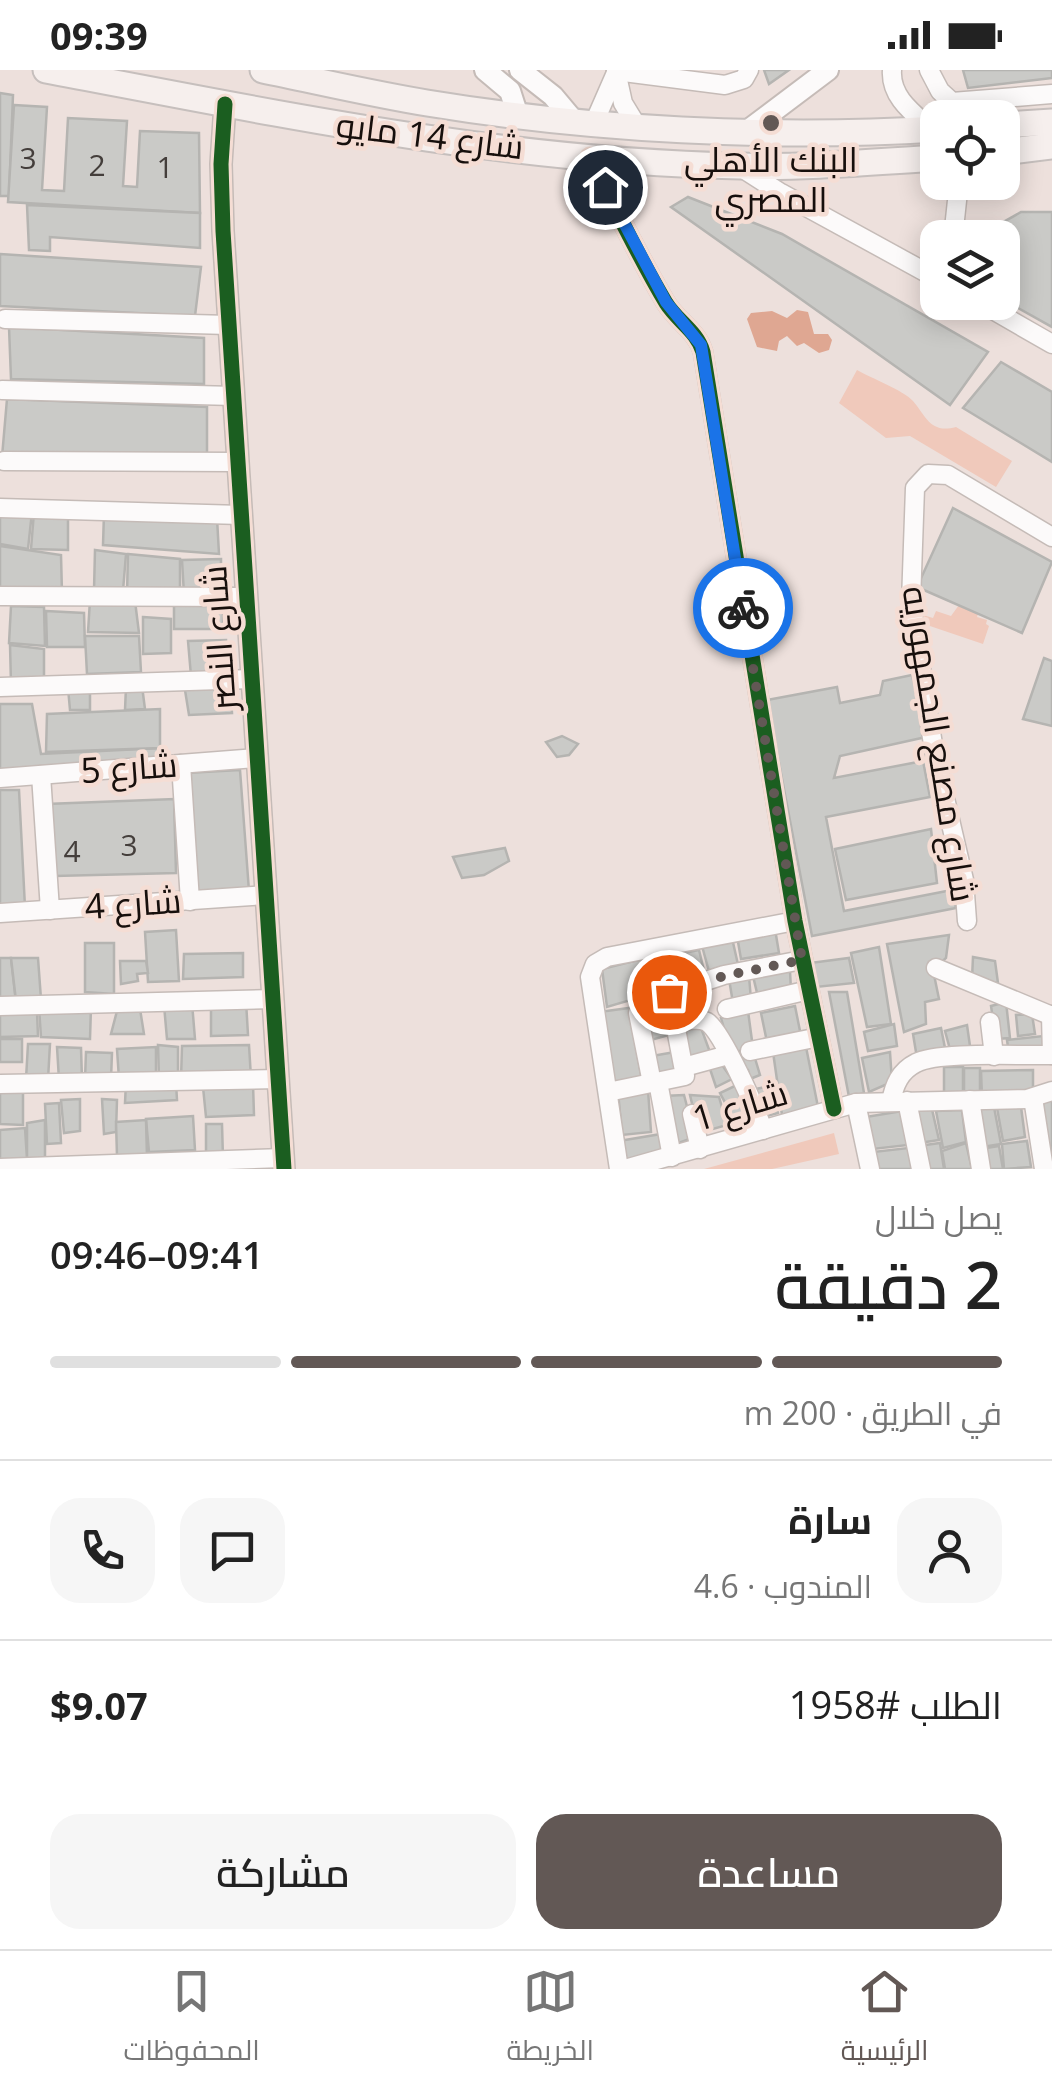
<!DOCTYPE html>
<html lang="ar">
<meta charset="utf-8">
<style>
body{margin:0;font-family:"Open Sans",Cairo,sans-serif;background:#f6f6f6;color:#222;direction:rtl;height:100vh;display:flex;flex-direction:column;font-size:38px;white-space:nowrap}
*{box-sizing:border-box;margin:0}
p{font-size:32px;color:#767676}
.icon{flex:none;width:55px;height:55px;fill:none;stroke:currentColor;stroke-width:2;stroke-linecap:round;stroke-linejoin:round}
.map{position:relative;height:1099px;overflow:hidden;direction:ltr}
.drawer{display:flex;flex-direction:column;background:#fff;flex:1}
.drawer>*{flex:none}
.controls{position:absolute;left:920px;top:30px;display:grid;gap:20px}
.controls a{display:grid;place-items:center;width:100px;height:100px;border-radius:20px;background:#fff;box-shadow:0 5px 25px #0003;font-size:50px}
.pin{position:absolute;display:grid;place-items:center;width:85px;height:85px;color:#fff;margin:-42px;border:5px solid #fff;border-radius:50%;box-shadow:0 2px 10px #0007}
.courier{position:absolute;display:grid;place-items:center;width:100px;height:100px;margin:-50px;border:8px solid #1a73e8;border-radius:50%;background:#fff;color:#222;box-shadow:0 2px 12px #0007}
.headline em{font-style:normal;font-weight:600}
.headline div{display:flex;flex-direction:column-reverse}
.headline{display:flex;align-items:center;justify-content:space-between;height:170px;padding:0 50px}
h1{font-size:65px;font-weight:600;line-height:75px}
.bar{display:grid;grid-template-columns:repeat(4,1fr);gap:15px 10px;align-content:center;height:120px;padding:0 50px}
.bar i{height:12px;border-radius:8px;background:#e0e0e0}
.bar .current{background:#625855}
.bar p{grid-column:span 4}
.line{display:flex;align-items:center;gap:25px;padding:0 50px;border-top:2px solid #e0e0e0}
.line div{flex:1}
.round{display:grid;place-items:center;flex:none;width:105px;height:105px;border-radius:30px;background:#f6f6f6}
.action{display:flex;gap:20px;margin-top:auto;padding:20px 50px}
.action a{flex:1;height:115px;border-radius:30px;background:#625855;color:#fff;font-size:40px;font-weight:600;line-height:115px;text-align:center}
.action a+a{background:#f6f6f6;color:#222}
.status{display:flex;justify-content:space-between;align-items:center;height:70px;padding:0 50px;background:#fff;direction:ltr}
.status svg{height:28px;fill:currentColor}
.tabs{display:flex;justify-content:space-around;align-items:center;height:140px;border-top:2px solid #e0e0e0;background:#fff;font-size:28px;color:#767676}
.tabs a{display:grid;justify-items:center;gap:5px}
.tabs .current{color:#625855}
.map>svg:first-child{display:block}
</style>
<div class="status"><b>09:39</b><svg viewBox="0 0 49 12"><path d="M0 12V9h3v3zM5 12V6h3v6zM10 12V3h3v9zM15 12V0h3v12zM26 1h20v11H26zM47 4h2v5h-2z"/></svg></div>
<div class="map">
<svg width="1052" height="1099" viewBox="0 0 1052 1099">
<rect width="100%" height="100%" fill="#ede0dc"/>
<!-- green -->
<g fill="#f0c9bb">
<path d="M857,300C871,308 903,320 913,331C926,346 930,364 956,357L1012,391L996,417L910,366L886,368L839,333Z"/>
<path d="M959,535L979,541L977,547L987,550L986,554L989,556L983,574L924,554L923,545L933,548L936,541L951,546Z"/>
<path d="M834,1063L839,1084L772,1099H704Z"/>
</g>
<!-- water -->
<path fill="#dfa792" d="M797,240L808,242L814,264H828L832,270L829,280L819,283L804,273L797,276L787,266L779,271L777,281L757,277L747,249L751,243L772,241L787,248Z"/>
<!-- building -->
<g fill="#cacac7" stroke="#b5b4b1" stroke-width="2.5">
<path d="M764,0H789L769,14Z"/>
<path d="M963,0H1052V8L968,18Z"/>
<path d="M0,23L13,25L9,126H0Z"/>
<path d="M14,35L47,37L42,120L64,121L68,48L127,51L123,116L137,117L140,61L199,63L200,143L8,132Z"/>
<path d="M688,127L782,164L988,282L950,335L671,137Z"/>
<path d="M27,135L200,143V178L50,167V181L29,180Z"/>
<path d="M1021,142H1052V257L1002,229V168H975Z"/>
<path d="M0,184L201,197L195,246L0,236Z"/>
<path d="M9,257L204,268V314L11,309Z"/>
<path d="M1001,292L1052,322V392L963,338Z"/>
<path d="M7,329L207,337V393L2,387Z"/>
<path d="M953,438L1052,492L1022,563L917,517Z"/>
<path d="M0,440L32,442L28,479L0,474Z"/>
<path d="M34,442L68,443V480L31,479Z"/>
<path d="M104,443L217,448L219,484L103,475Z"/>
<path d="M0,476L61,485L62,523L0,522Z"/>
<path d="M95,480L126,484L123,521L94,520Z"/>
<path d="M128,484L180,489V525L127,523Z"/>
<path d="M221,489V525H184L182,490Z"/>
<path d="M90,530L135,531L139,563L88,562Z"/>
<path d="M174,530L223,531V559H174Z"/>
<path d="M11,536L44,537L45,576L9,573Z"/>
<path d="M46,541L84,543L85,577H47Z"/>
<path d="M143,547L171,549V583L143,584Z"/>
<path d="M85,566H139L141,602L87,604Z"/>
<path d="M226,570V603L191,606L188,571Z"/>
<path d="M10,575L44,579V613L11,614Z"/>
<path d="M1044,588L1052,591V656L1023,649Z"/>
<path d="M912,605L926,667L840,686L834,708L923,691L930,727L826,747L844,841L952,820L956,838L812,866L767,630L837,617L840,633L880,625L883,611Z"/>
<path d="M230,611L232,643L189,645L184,614Z"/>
<path d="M142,616L145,639L125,640L126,617Z"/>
<path d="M68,618L90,620V640H70Z"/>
<path d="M0,634H32L41,684L162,678V693L0,705Z"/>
<path d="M160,639V678L46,682L47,644Z"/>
<path d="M562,666L578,674L569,685L557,687L546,672Z"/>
<path d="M240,700L249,821L195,822L186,703Z"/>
<path d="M0,720H19L25,837L0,839Z"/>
<path d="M174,729L176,803L55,806L47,734Z"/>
<path d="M931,759L937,813L846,830L835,779Z"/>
<path d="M505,778L509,791L484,805L462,808L453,787Z"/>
<path d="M775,859L779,883L741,889L737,866Z"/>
<path d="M176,860L179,911L148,912L145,862Z"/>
<path d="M949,865L946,888L933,900L939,929L925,932L926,954L904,962L887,874Z"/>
<path d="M732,868L739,899L710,905L702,876Z"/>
<path d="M85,873H114V924L85,922Z"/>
<path d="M879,877L891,954L867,957L851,883Z"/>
<path d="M699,880L706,909L660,920L654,889Z"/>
<path d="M243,883V907L183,909L184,884Z"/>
<path d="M650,887L658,922L607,937L602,899Z"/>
<path d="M973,887L995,891L998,913L972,909Z"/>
<path d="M0,888H11L16,932L0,933Z"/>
<path d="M11,888H38L41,929L16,931Z"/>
<path d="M849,888L854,913L816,917L810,893Z"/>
<path d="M120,891H146L148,903L137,904L138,911L121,914Z"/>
<path d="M790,901L791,920L758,927L753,906Z"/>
<path d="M749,906L751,930L733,933L729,909Z"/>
<path d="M697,917L703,942L683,948L677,923Z"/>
<path d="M829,922H847L864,1023L849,1027Z"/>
<path d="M211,931H246L248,965L211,966Z"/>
<path d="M1006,932L1010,968L996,969L991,936Z"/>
<path d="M192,933L195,969H167L164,935Z"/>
<path d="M664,933L673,964L651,970L646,939Z"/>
<path d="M795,936L801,966L767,972L761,943Z"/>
<path d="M91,937L90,969L41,967L39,938Z"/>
<path d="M118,937L140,939L144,964H111Z"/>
<path d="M629,938L642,1010L611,1012L599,942Z"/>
<path d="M0,941L37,942L38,966L0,967Z"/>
<path d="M748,941L753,978L731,983L721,948Z"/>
<path d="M1032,944L1035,964L1018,966L1016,945Z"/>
<path d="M894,954L897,976L868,981L864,962Z"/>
<path d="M700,955L711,985L688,990L680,960Z"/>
<path d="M967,955L971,983H951L945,961Z"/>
<path d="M941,958L946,983L917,988L913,964Z"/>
<path d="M1043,966L1046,982L1009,984L1007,970Z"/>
<rect x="0" y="969" width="22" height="23"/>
<path d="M28,974H50L48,1010L26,1009Z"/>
<path d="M158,975L178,977V1008L159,1009Z"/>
<path d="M249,975L251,1008L181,1009L182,976Z"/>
<path d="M57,977L81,978L82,1009L59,1010Z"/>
<path d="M156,977V1009H119L117,979Z"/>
<path d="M806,977L818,1037L782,1045L773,982Z"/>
<path d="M86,982L112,983L111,1009H85Z"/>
<path d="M675,982L676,999L656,1005L652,986Z"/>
<path d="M890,982L892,1012L869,1022L862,988Z"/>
<path d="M754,985L760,1005L750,1009L748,1000L739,1001L736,988Z"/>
<path d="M722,995L732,1009L716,1017L710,999Z"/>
<path d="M944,997H963V1028L944,1027Z"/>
<path d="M964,998H980V1027L964,1028Z"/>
<path d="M1033,1000V1025L982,1027L981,1001Z"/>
<path d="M126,1012L176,1013L177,1030L125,1033Z"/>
<path d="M253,1014L254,1045L206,1047L203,1017Z"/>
<path d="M739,1014L755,1048L738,1057L720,1023Z"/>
<path d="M774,1015L778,1043L762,1047L751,1020Z"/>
<path d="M0,1018L23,1020V1055L0,1054Z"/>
<path d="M648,1020L651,1062L622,1065L618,1022Z"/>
<path d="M684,1025L695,1067L673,1075L663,1026Z"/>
<path d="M690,1025L719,1027L727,1055L699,1063Z"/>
<path d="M80,1029V1061L64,1063L61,1030Z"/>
<path d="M102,1029L117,1030L116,1062L104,1064Z"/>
<path d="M1042,1029H1052V1093Z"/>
<path d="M59,1033L61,1073L47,1074L45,1034Z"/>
<path d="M931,1035L939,1070L919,1073L911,1038Z"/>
<path d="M973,1035L994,1037L1001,1074L982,1077Z"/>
<path d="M1021,1037L1025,1067L1003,1071L997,1038Z"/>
<path d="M962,1040L966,1072L943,1078L936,1041Z"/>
<path d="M902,1041L908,1075L873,1079L866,1047Z"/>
<path d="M193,1046L195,1080L149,1082L146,1049Z"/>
<path d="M45,1050V1089H27V1053Z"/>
<path d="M146,1050L147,1087L117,1086L116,1052Z"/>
<path d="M206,1054H222L223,1088H206Z"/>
<path d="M25,1058L27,1089L0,1096V1060Z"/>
<path d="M661,1064L665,1085L626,1093L619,1071Z"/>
<path d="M1027,1071L1031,1097L1004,1099L1002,1074Z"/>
<path d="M940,1073L944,1099H924L918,1076Z"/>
<path d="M966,1073L972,1099H945L942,1081Z"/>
<path d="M999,1076L1003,1099H983L980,1079Z"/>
<path d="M908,1078L913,1099H876L873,1082Z"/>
</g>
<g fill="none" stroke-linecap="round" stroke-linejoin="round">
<defs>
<g id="minor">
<path d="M892,0C890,27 913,43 932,60"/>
<path d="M929,0L940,21L952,32L1052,24"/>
<path d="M616,1L725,15L744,9L749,0"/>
<path d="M616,1L623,33L637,56"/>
<path d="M594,53L615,5"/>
<path d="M590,87C614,136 638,186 666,233C678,252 697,261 703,282L795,851L834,1039"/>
<path d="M740,97L781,123L938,209"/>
<path d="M953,168L959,112"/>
<path d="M979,232L1052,274"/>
<path d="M5,249L229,255"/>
<path d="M2,320L234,326"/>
<path d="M4,391L236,392"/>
<path d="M0,438L241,445"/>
<path d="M0,526L246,527"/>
<path d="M0,617L252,609"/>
<path d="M181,694L190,831"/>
<path d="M41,705L50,840"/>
<path d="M0,708L257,688"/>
<path d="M0,843L266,825"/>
<path d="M967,851L964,810L934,681L911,532L915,418L928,404L948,405L1052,467"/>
<path d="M936,898L1052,946"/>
<path d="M0,936L273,929"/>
<path d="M727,939L809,920"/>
<path d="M1051,945L1052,985"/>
<path d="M990,952L994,986"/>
<path d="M675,954C686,951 697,947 707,952C722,961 757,1041 763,1060"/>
<path d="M750,981L819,967"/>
<path d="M684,997L728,985"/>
<path d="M658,1012L672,1087"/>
<path d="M652,1013L638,943L642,932L724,905L802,890"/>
<path d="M0,1014L278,1009"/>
<path d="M608,1022L685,1006L669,922"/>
<path d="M1033,1028L1044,1099"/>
<path d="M970,1030L981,1099"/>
<path d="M907,1031L921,1099"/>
<path d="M891,1032C894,1015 900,1001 916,993C938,981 1022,986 1052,985"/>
<path d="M856,1033L870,1099"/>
<path d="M692,1044L700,1079"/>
<path d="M0,1098L283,1088"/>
<path d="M619,1099L590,907L595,894L607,887L795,851"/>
<path d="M625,1099L856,1033L1027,1029L1052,1021"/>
</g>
<g id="tertiary">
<path d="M485,0L510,21L518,46"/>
<path d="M520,0L553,26L574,51"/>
<path d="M225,34L221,94L223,161L284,1099"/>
<path d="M747,61L828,0"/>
</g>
<g id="primary">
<path d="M46,0C275,43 506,92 740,96C805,98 872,92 938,88"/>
<path d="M263,0C317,11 372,24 427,33C591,60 772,69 938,59"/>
<path d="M1002,55L1052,52"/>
<path d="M1002,82L1052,76"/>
</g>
</defs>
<!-- minor casing -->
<use href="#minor" stroke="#c5bbb7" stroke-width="21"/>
<!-- tertiary casing -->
<use href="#tertiary" stroke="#c5bbb7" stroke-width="24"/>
<!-- primary casing -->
<use href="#primary" stroke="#c6bfbd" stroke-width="29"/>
<!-- minor -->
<use href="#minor" stroke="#fcfafa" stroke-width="18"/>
<!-- tertiary -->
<use href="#tertiary" stroke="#fcfafa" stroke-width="20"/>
<!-- primary -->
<use href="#primary" stroke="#f6efed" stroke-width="25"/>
<defs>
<g id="cycleway">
<path d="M225,34L221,94L223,161L284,1099"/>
<path d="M590,87C614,136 638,186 666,233C678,252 697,261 703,282L795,851L834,1039"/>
</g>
</defs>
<!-- cycleway casing -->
<use href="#cycleway" stroke="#f5ddd4" stroke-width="21"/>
<!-- cycleway -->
<use href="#cycleway" stroke="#1b5e20" stroke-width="15"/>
</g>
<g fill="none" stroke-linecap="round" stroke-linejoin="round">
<!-- done -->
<path stroke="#625855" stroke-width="10" stroke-dasharray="0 18" d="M669,922L724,906L802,890L743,538"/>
<!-- route -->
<path stroke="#1a73e8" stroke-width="12" d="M605,117L666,232L701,275L743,538"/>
</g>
<!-- markers -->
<circle fill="#625855" stroke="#f5ddd4" stroke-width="4" cx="771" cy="53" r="10"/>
<g text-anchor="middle" stroke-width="9" stroke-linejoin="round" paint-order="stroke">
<!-- number labels -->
<g font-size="30" fill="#443e3b">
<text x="28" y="99">3</text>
<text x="97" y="106">2</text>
<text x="165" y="108">1</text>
<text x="129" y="786">3</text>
<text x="72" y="792">4</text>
</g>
<!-- street labels -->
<g font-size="35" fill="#170f0c" stroke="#f5ddd4">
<text transform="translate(430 66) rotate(7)" y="12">شارع 14 مايو</text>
<text transform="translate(219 568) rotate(-94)" y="12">شارع النصر</text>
<text transform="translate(939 674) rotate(81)" y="12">شارع مصنع الجمهوريه</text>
<text transform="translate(129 698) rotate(-4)" y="12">شارع 5</text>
<text transform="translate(133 834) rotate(-4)" y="12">شارع 4</text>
<text transform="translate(740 1036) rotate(-17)" y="12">شارع 1</text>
</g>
<!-- poi labels -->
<g font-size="35" fill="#170f0c" stroke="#f5ddd4">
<text x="771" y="102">البنك الأهلي<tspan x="771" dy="40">المصري</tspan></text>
</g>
</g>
</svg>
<div class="controls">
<a><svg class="icon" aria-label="locate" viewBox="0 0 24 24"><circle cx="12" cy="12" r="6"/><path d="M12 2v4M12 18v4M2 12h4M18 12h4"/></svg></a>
<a><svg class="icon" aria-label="layers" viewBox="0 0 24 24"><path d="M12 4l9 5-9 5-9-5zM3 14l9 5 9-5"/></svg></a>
</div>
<div class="pin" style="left:669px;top:922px;background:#ea580c"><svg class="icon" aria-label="bag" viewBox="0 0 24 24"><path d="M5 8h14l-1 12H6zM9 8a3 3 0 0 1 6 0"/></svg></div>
<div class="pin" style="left:605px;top:117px;background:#1f2937"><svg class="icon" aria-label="home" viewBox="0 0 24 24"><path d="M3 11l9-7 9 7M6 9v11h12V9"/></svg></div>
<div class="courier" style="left:743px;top:538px"><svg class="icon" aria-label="bike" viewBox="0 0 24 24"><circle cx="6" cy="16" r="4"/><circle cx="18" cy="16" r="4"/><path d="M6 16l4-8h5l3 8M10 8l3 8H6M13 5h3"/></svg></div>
</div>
<section class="drawer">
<div class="headline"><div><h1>2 دقيقة</h1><p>يصل خلال</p></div><em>09:41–09:46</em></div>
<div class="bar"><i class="current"></i><i class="current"></i><i class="current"></i><i></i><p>في الطريق · 200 m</p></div>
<div class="line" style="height:180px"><a class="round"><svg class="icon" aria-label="person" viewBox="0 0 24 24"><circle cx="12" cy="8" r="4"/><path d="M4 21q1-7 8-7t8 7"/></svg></a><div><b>سارة</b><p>المندوب · 4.6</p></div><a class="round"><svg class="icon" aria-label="chat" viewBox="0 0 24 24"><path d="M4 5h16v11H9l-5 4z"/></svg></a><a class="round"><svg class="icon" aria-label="phone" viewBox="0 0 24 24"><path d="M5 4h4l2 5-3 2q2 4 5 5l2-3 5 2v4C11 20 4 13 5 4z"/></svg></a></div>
<div class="line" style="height:130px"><div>الطلب #1958</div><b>$9.07</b></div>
<div class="action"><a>مساعدة</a><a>مشاركة</a></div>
</section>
<nav class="tabs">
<a class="current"><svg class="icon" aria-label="home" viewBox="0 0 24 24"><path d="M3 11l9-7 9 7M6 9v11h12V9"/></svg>الرئيسية</a>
<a><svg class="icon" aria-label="map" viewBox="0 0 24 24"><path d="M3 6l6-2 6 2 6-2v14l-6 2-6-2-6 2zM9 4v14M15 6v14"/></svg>الخريطة</a>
<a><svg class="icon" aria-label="saved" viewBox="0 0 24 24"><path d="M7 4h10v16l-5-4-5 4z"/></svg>المحفوظات</a>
</nav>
